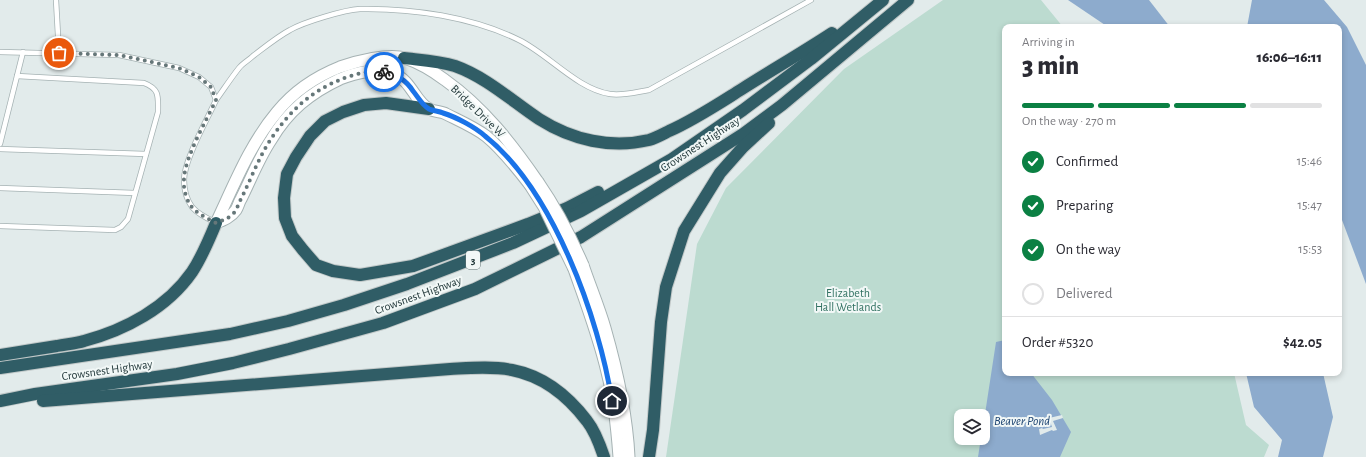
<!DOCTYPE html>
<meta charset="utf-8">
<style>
body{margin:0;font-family:"Alegreya Sans",sans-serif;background:#f2f2f3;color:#2b2b33;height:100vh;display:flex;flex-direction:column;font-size:15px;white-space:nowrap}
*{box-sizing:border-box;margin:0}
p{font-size:13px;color:#7c7c81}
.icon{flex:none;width:22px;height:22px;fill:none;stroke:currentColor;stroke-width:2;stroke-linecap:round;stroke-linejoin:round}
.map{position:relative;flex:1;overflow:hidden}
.panel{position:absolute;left:1002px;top:24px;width:340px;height:352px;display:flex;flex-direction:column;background:#fff;border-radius:8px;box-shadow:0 2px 6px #0003}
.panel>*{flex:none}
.buttons{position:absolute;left:954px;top:409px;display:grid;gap:8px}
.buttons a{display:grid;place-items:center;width:36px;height:36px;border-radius:8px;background:#fff;box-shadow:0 2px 6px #0003;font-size:20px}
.pin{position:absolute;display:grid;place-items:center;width:34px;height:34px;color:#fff;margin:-17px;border:2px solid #fff;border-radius:50%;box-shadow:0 1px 4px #0007}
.courier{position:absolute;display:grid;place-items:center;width:40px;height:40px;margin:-20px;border:3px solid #1a73e8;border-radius:50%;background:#fff;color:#222;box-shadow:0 1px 5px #0007}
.summary em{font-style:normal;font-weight:800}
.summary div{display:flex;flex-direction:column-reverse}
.summary{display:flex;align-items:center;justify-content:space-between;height:68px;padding:0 20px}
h1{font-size:26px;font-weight:800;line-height:30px}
.bar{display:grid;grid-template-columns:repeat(4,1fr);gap:6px 4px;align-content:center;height:48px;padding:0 20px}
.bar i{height:5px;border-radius:3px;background:#e1e1e2}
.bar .current{background:#0b8043}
.bar p{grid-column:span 4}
.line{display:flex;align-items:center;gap:10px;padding:0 20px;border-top:1px solid #e1e1e2}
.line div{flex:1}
ol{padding:0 20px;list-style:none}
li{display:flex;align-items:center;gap:12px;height:44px}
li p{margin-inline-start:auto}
li .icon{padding:4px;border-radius:50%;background:#0b8043;color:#fff;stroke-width:4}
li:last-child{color:#7c7c81}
li i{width:22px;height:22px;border:2px solid #e1e1e2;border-radius:50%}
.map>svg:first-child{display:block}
</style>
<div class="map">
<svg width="1366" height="457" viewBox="0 0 1366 457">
<rect width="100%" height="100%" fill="#e2ebeb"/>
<!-- green -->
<path fill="#bcdbd0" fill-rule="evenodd" d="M943,0H1041L1063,27H1005V373H1234L1246,425L1269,445L1264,457H666L697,244L726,188L844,69ZM961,416H983V438H961Z"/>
<!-- water -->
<g fill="#8dabcd">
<path d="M1068,0H1149L1170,27H1108Z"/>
<path d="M1252,0H1324L1347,27L1366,65V284L1339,212V27H1247Z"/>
<path d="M1005,340V373H1031L1052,400L1071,432L1060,457H978L981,438H983V427L996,342Z"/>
<path d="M1246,373H1323L1333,417L1323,457H1278L1282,440L1254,407Z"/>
</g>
<!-- pier -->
<path fill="#e2ebeb" d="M1062,415L1063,418L1053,421L1057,430L1053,431L1052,430L1040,435L1039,429L1042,428L1043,429L1052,427L1049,418Z"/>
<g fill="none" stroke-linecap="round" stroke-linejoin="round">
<defs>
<g id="service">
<path d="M56,0L59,53"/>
<path d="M0,52L119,55L179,68L199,77L211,87L216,100C207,120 184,160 184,180C184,189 187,200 192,207C198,214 206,218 215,222"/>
<path d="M216,100C224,89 231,78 239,68C243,63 249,60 253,56C265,47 277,37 290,30C304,22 344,10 360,9C412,8 473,17 519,40C548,54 577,89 610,94C623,96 636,92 649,90L811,0"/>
<path d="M0,144L23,52"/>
<path d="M0,149L146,154"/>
<path d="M0,188L135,193"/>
<path d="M0,226L115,230L121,227L128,219L158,112C158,97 160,89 144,83L17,76"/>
</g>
<g id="tertiary">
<path d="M216,223C234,185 250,144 277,112C294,91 315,77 340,67C357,61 388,53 405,58C420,63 433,71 445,80C483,107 512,144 538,182"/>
<path d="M216,223C224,220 231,217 236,210C238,207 239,202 241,199C251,179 259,158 271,140C288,111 310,93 340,79C355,73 378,67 393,73C412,81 415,102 429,109C434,112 441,111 446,114C460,121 474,127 486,136C503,150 517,168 530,185"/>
<path d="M583,265C590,286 599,307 605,328C617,370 627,414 629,457"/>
<path d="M574,269C586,303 599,337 607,372C614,399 617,429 619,457"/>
</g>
<g id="motorway">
<path d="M404,58C421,60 439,61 455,66C486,77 512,101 539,119C572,140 611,149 649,140C656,138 663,134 669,131C694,120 718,104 742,89C772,70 803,52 832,33"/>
<path d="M429,109L386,103L364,105L343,112L325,121L310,136L296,157L287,174L284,198L285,218L292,236L303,250L316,265L333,271L360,275L413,266L528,224L567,208L598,192"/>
<path d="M0,355C19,352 38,349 57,346C66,344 75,344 84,341C125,330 167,308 192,272C202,257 209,240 216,223"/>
<path d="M0,368L230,334L288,321L344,305L407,284L513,243L581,211L672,159L743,110L811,59L883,0"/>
<path d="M0,401L35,394L177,374L233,363L289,349L383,323L475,289L581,237L743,134L782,105L908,0"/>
<path d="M43,401L450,369C470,368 492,366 512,370C543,376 568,396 587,421C595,431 600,445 604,457"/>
<path d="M649,457L653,430L661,322L666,287L684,231L720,173L743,147L769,123"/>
</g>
</defs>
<!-- service casing -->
<use href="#service" stroke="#a5b2b3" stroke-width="6"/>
<!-- tertiary casing -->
<use href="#tertiary" stroke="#a5b2b3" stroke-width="13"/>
<!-- motorway casing -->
<use href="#motorway" stroke="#c1c8c8" stroke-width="14"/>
<!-- service -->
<use href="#service" stroke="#fff" stroke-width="4.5"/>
<!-- tertiary -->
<use href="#tertiary" stroke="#fff" stroke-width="11"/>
<!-- motorway -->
<use href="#motorway" stroke="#305d66" stroke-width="12"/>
<defs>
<g id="tertiary-bridge">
<path d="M538,182C556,208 570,235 583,265"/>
<path d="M530,185L544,207L574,269"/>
</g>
</defs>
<!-- tertiary-bridge casing -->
<use href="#tertiary-bridge" stroke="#a5b2b3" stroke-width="13" stroke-linecap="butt"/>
<!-- tertiary-bridge -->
<use href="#tertiary-bridge" stroke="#fff" stroke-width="11"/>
</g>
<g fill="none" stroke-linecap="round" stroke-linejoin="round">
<!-- done -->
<path stroke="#667779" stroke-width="4" stroke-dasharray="0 7.2" d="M59,53L119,55L179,68L199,77L211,87L216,100C206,121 185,157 184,179C183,188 186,199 191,206C197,214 207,218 216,223C224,220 232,217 236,210C238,206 239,202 241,199C251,179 259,157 271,139C288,113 309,93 337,81C349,76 370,69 384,72"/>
<!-- route -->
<path stroke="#1a73e8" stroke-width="5" d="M384,72C396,74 406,80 413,91C418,97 422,105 429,109C433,111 439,111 443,113C456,117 475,127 485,136C553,190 599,318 612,401"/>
</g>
<g text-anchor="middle" stroke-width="4" stroke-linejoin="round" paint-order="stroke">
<!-- shield labels -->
<rect fill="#f2f8f7" stroke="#617273" stroke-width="1" x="466" y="251" width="14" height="18" rx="3"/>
<g font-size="11" font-weight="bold" fill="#23393b">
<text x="473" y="264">3</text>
</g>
<!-- street labels -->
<g font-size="12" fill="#23393b" stroke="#f2f8f7">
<text transform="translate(478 111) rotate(44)" y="4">Bridge Drive W</text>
<text transform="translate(700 144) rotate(-33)" y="4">Crowsnest Highway</text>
<text transform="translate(418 295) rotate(-20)" y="4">Crowsnest Highway</text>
<text transform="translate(107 370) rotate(-8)" y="4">Crowsnest Highway</text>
</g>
<!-- park labels -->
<g font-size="12" fill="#2f7060" stroke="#f2f8f7">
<text x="848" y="297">Elizabeth<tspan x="848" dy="14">Hall Wetlands</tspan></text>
</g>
<!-- water labels -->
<g font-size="13" font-style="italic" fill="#204774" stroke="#f2f8f7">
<text x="1022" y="425">Beaver Pond</text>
</g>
</g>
</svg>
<div class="buttons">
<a><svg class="icon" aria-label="layers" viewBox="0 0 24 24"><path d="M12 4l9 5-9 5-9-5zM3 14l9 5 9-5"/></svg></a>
</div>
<div class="pin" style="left:59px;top:53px;background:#ea580c"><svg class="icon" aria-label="bag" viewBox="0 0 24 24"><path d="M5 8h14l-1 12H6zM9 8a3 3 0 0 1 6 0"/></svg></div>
<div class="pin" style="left:612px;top:401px;background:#1f2937"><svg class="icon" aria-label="home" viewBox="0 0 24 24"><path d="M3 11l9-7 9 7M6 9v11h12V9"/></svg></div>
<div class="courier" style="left:384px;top:72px"><svg class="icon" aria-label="bike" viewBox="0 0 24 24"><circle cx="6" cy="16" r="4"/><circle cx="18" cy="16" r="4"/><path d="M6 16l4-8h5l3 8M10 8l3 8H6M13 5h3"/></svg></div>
<section class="panel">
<div class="summary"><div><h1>3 min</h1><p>Arriving in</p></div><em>16:06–16:11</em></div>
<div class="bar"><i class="current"></i><i class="current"></i><i class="current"></i><i></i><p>On the way · 270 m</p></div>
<ol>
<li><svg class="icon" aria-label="check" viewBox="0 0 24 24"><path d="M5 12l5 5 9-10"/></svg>Confirmed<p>15:46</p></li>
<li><svg class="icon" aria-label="check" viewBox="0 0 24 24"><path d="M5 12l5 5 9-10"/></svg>Preparing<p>15:47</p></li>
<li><svg class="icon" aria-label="check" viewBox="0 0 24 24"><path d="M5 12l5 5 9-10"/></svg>On the way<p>15:53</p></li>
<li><i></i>Delivered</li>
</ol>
<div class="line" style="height:52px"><div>Order #5320</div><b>$42.05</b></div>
</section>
</div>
